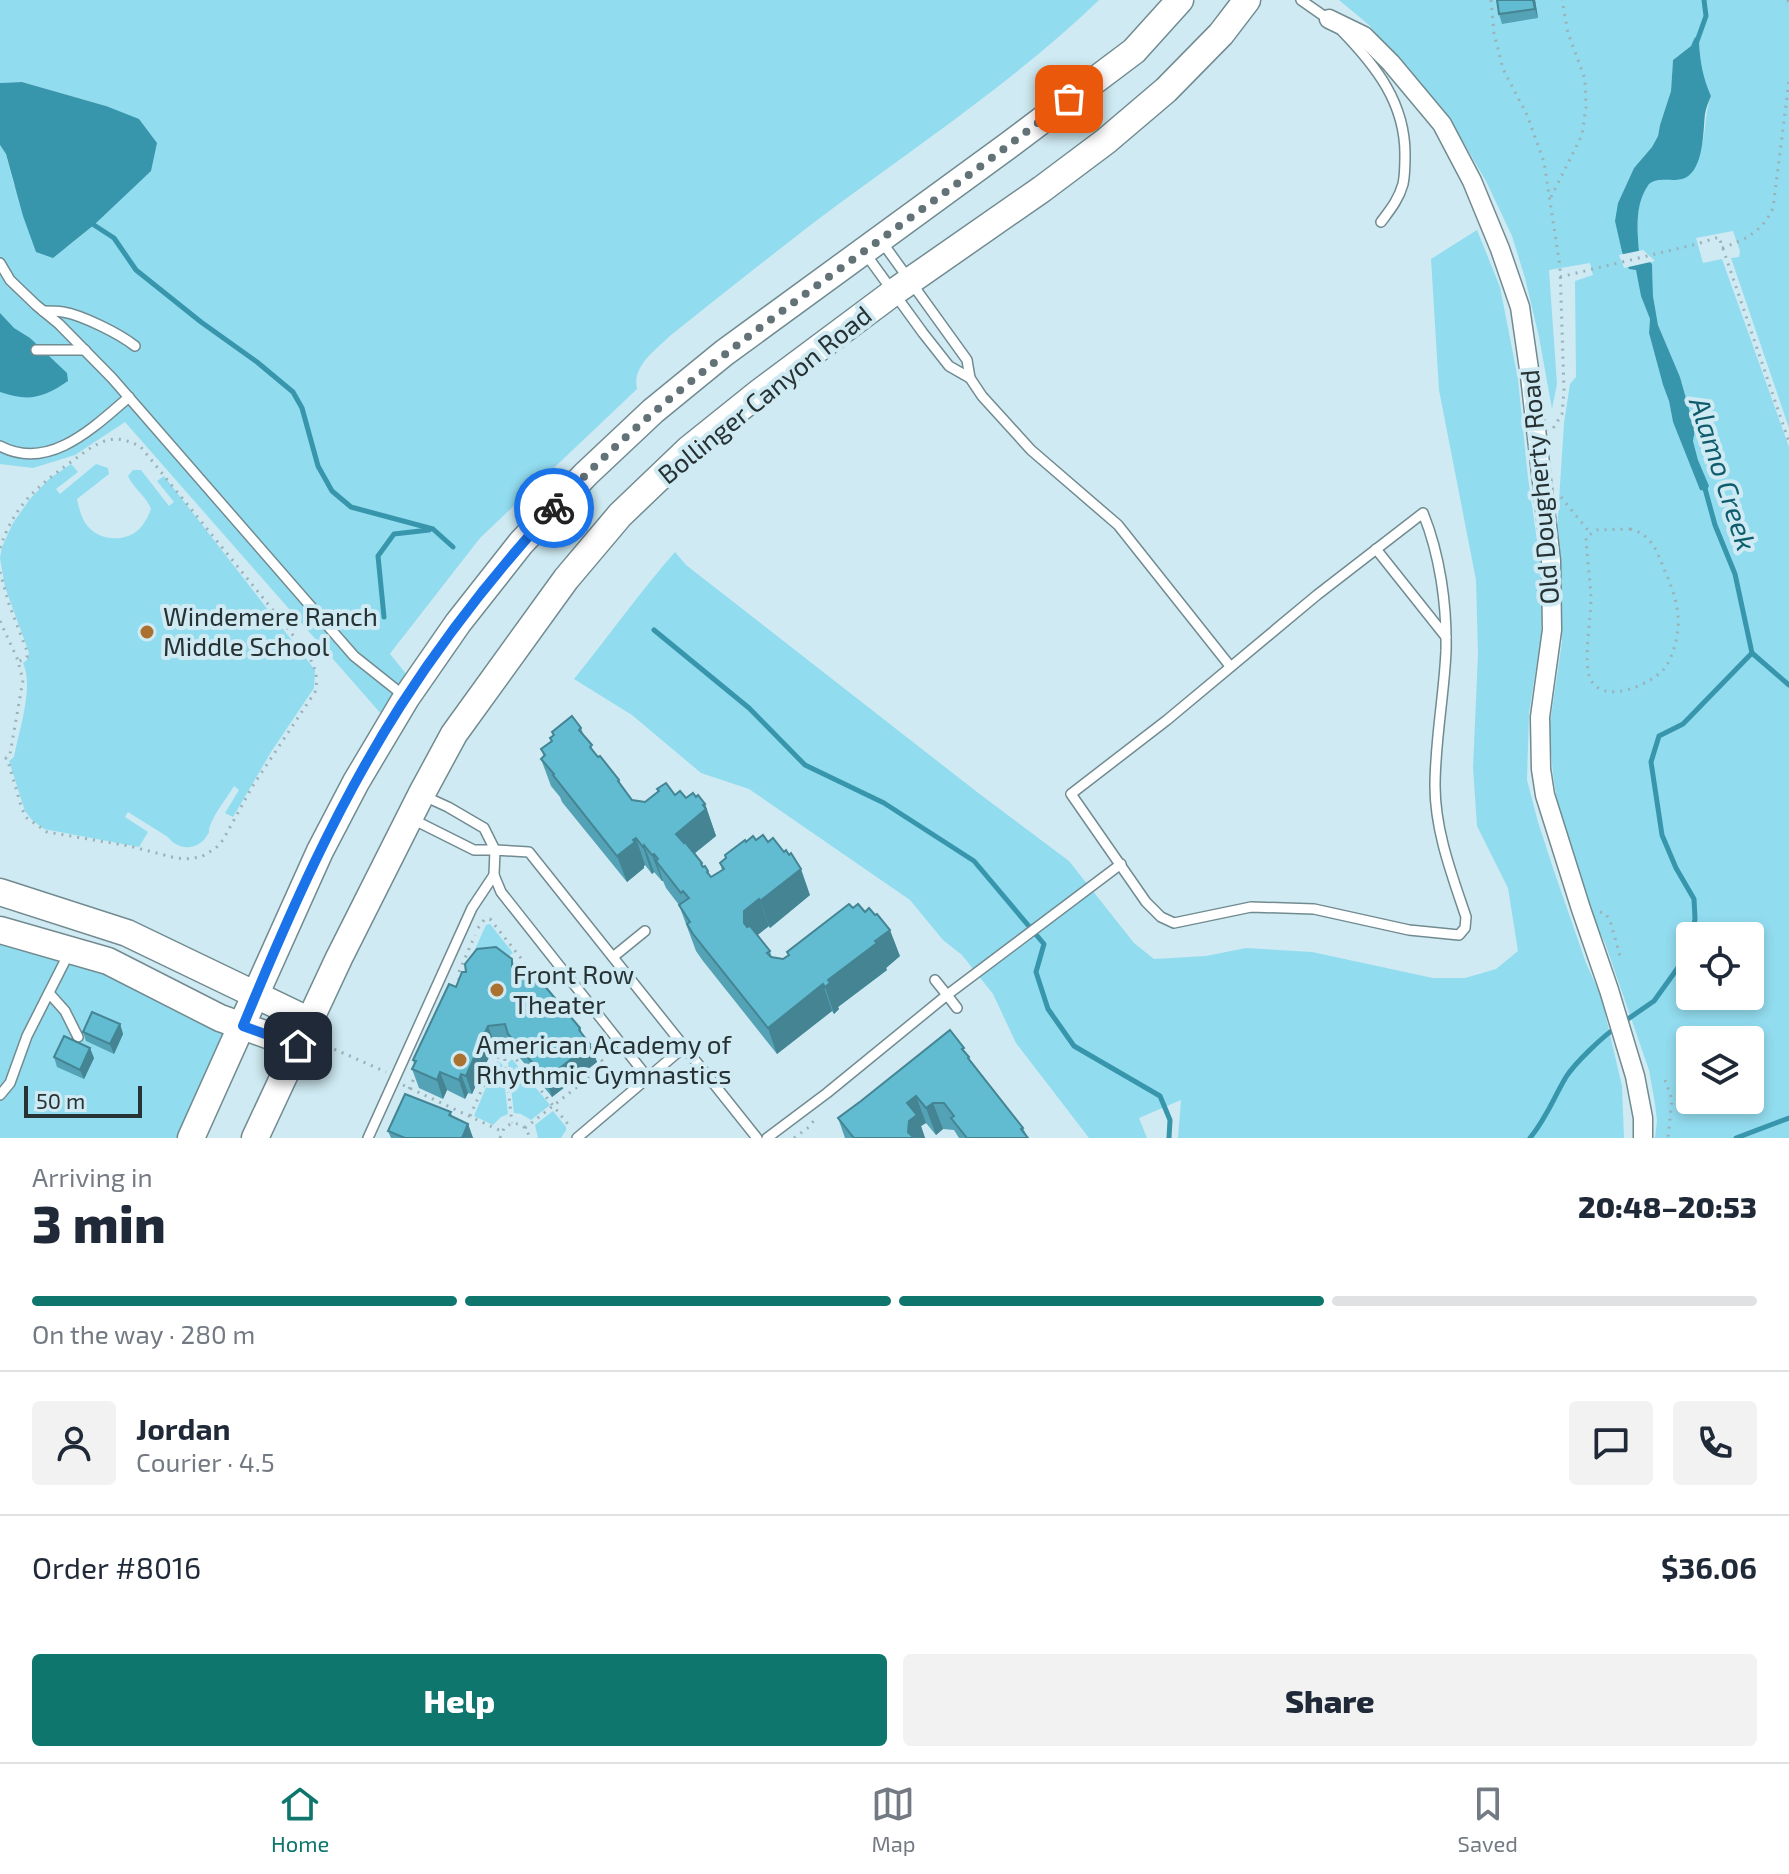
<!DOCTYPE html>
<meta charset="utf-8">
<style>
body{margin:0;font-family:"Exo 2",sans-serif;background:#f2f2f3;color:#1f2937;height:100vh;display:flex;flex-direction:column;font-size:30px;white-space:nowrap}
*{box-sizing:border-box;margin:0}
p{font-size:26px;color:#747a83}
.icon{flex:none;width:44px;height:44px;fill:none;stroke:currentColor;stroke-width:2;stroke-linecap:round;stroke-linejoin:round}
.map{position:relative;height:1138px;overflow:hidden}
.side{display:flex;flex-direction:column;background:#fff;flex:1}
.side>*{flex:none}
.tools{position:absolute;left:1676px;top:922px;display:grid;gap:16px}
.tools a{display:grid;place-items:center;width:88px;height:88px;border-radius:8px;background:#fff;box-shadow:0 4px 12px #0003;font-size:40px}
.scale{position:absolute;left:24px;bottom:20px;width:118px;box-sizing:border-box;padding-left:8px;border:4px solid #273235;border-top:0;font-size:22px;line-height:28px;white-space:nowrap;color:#273235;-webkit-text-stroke:6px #cfeaf2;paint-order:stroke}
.pin{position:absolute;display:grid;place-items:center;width:68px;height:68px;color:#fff;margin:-34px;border-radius:16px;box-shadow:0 4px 12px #0006}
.courier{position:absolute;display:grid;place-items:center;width:80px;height:80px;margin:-40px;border:6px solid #1a73e8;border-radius:50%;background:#fff;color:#222;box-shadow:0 2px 10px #0007}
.summary em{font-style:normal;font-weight:800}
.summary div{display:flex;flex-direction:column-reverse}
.summary{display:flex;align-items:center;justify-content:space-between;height:136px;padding:0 32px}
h1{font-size:52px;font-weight:800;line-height:60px}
.bar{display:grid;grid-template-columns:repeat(4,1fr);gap:12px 8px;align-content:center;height:96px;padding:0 32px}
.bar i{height:10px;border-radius:6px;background:#e0e1e3}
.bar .active{background:#0f766e}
.bar p{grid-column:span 4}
.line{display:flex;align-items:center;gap:20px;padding:0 32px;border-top:2px solid #e0e1e3}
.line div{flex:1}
.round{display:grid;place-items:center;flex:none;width:84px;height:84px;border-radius:8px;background:#f2f2f3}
.button{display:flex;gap:16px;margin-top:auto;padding:16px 32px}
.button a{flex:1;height:92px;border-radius:8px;background:#0f766e;color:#fff;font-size:32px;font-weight:800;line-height:92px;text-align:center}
.button a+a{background:#f2f2f3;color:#1f2937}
.tabs{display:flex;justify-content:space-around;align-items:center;height:112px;border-top:2px solid #e0e1e3;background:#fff;font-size:22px;color:#747a83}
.tabs a{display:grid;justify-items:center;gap:4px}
.tabs .active{color:#0f766e}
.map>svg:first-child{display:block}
</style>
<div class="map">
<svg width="1789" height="1138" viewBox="0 0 1789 1138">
<rect width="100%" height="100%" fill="#cfeaf2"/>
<!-- green -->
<g fill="#92dcef" fill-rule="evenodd">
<path d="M0,0H1099C1019,77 928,138 840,203C782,246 727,291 671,335C656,350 632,365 637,389L480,538L392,651L390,654L416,686L390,724L125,422L75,455L33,468L0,464V145L6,154L14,185L66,248L94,225L117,203L106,106L22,82L0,83Z"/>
<path d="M1339,0H1789V428L1731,258L1739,257L1740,251L1733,231L1696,238L1703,263L1722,259L1789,447V1138H1655L1657,1121L1655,1104L1649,1070L1605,943L1587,904L1558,809L1553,774L1549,730L1562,642L1557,531L1564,423L1570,384L1576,377L1575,281L1593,275L1590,263L1549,270L1557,384L1552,409L1539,337L1525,278L1512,236L1486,181L1453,125L1369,25ZM1695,38L1699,42C1700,61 1703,78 1711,96C1706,110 1706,121 1704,135C1702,147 1698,158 1695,168L1670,180L1661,179L1649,183C1635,203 1637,228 1639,251L1652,264L1653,296L1658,325L1680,377L1695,430L1693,441L1698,460L1700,490L1673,422L1669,401L1663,385L1649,333L1650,319L1645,306L1636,269L1622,252L1619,237L1618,203L1634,168L1652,147L1658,136L1660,125L1671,91L1673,60L1691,46ZM1690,936H1750V996H1690ZM1690,1040H1750V1100H1690Z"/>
<path d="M1477,230L1500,287L1518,379L1528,478L1543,582L1541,636L1529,713L1527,780L1538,822L1554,871L1586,963L1601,996L1622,1086L1624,1138H1178L1181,1100L1139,1118L1147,1138H1089L1016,1043L993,994L962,955L943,940L910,900L749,789L701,773L632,715L574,679C608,637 639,593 675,552L686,565L977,792L1069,861L1134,943L1154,959L1206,956L1246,948L1312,952L1433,978H1465L1496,969L1518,951L1508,888L1477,826L1473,768L1478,654L1476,580L1439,390L1431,259Z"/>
<path d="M71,464L78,472L56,489L60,494L96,464L108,468L109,474L77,499C79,508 81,517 86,524C97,540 122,543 137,531C144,525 148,517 151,509C146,496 133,488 128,476L133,470H141L169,506L174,502L157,481L164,476L315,670L314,688L271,752L233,817L225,813L239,790L234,786C227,798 215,812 210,826C207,834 212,829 206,837C196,852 176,849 168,837L128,812L125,817L148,832L139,847L44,829L32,820L25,811L9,761L14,757C19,731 34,687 23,663L27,660L29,653L5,587L0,558L2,547L13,523L30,499L49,479Z"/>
<path d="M490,924L513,953L509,956L506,953L475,957L472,956L486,925Z"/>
<path d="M0,930L243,1026L191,1138H0Z"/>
<path d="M512,1059L550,1105L531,1120L521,1114L514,1113L508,1063Z"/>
<path d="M497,1061L502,1064L508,1114L501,1117L493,1125L474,1116Z"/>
<path d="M553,1111L566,1127V1130L561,1138H538L535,1125Z"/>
</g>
<!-- water -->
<g fill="#3896ac">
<path d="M1695,37L1699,42C1700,61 1703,78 1711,96C1709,101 1706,107 1705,114C1703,131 1704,169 1685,178C1673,183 1660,176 1649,184C1635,203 1637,228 1639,251L1652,264L1653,296L1658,325L1680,377L1695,430L1693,441L1698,460L1709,486L1706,491L1700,490L1673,422L1669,401L1663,385L1649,333L1650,319L1641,296L1636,270L1629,269L1622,252L1615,221L1618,203L1634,168L1652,147L1658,136L1660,125L1671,91L1673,60L1691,46Z"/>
<path d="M22,82L106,106L139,119L157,143L151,171L94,225L53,258L36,252L23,216L6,154L0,145V83Z"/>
<path d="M0,313L14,328L30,338L67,373L68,381C43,398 29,402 0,392Z"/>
</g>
<!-- pier -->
<path fill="#cfeaf2" d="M1643,250L1655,261L1624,268L1619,255Z"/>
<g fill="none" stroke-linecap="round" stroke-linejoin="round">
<!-- stream -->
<g stroke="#3896ac" stroke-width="5">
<path d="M1696,44L1706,16L1704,0"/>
<path d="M94,225L114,238L136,270L201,322L257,362L293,392L302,408L318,466L332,491L351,507L433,529L453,547"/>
<path d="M384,617L378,556L394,534L429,530"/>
<path d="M654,630L749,708L805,765L884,803L974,861L1044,944L1036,972L1048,1009L1074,1046L1160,1096L1170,1120L1169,1138"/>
<path d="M1752,653L1789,685"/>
<path d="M1692,936L1695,919L1694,899L1676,868L1662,835L1651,762L1659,736L1683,724L1752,653L1735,574L1715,525L1704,485"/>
<path d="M1625,1021L1654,1001L1690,951"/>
<path d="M1530,1138C1547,1117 1553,1099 1566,1077C1575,1063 1603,1036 1617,1027"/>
<path d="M1736,1138L1789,1118"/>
</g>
<defs>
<g id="lane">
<path d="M1301,0L1331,21"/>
<path d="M1342,31C1376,66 1405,103 1405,154C1405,164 1405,175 1403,184C1399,199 1390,210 1381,222"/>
<path d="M882,242L967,360L970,378L982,396L1031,450L1118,525L1230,666"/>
<path d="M865,253L923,333L949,366L970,378"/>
<path d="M0,263L10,280L36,305L59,324L112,378L354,656L403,695"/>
<path d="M43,311C49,311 56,311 63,312C82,315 120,334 135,346"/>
<path d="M36,350H85"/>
<path d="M0,446C49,472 94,427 129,397"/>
<path d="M1423,513C1440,555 1447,605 1446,651C1444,696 1435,741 1435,786C1435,831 1452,875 1466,917L1465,928L1459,935L1409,930L1314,909L1251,907L1174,923L1161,917L1146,902L1071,794L1167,720L1317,595Z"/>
<path d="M1376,549L1446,637"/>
<path d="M410,818L474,850H495L484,828L448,807L424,796"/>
<path d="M613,957L645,931"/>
<path d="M49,993L65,1011L78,1037"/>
<path d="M957,1008L947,995L1121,864"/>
<path d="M648,1078L501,892L494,875L495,850L529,852L757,1138"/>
<path d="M0,1095L10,1083L27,1036L70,951"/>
<path d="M368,1138L472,908L494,875"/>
<path d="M577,1138L684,1047"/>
<path d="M767,1138L827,1093L947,995L935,980"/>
</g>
<path id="street" d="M1329,19L1364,36L1391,63L1442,124L1472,181L1500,249L1520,307L1530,376L1551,561L1552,630L1540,717L1541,769L1545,795L1581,909L1609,990L1635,1076L1643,1118V1138"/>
<g id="secondary">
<path d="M0,892L127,933L310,1021"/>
<path d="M0,930L108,961L220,1018L298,1046"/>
<path d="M191,1138L320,851L356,782L406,698L458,623L521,543L586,474L653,411L724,353L1009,145L1134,51L1180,0"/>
<path d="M255,1138L339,958L421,795L454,734L566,579L620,515L689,449L760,392L894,292L1042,189L1106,141L1166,90L1221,34L1247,0"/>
</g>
</defs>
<!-- lane casing -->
<use href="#lane" stroke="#718b91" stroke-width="12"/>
<!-- street casing -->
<use href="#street" stroke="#718b91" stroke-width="21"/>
<!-- secondary casing -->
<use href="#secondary" stroke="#718b91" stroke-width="29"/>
<!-- path -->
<g stroke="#9bb1b8" stroke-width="3" stroke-dasharray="2 6" stroke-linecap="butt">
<path d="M1491,0L1494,33L1503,69L1527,115L1544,162L1560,267L1564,391L1562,414L1552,430"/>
<path d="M1788,0L1789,5"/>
<path d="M1551,197L1582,135L1586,107L1585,79L1568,33L1562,0"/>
<path d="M1722,248C1745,240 1763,231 1773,208L1789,81"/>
<path d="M1560,277L1697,244L1719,237L1789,442"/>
<path d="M1561,497L1591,534"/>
<path d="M1630,529C1651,534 1657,551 1664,569C1672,587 1680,608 1678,628C1677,641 1672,659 1664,669C1650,685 1602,706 1590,678C1583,662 1591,618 1591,598C1590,578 1587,557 1586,537L1597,530Z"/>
<path d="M0,548C14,506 36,487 71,462C85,452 98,440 116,439C124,439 132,443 140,446L289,630C303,649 322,666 315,692L252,787L223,840L216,848L201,857L185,859L176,858L129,846L47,832L27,818L22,809L7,758"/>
<path d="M0,572L9,604L27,651V657L18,662"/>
<path d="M0,621L17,658L23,680L10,754L7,758L0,759"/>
<path d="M1600,912L1606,914L1611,924L1620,956"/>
<path d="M478,928L484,920L490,919L535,976"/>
<path d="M459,980V972L475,935"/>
<path d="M503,1043L512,1123"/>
<path d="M327,1046L386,1072"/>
<path d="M601,1068L618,1090"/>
<path d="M1665,1080L1672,1099L1668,1138"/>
<path d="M403,1085L501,1131"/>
<path d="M409,1089L416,1074"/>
<path d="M470,1116L495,1060L504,1052L515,1058L571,1128"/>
<path d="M525,1128L601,1068L603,1062L590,1045"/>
<path d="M500,1138L504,1128L512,1123C522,1124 528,1128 529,1138"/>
<path d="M794,1138L809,1127L815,1119"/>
</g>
<!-- lane -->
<use href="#lane" stroke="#fff" stroke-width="9"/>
<!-- street -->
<use href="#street" stroke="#fff" stroke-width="18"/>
<!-- secondary -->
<use href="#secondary" stroke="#fff" stroke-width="26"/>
</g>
<!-- wall -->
<g fill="#53a2b5">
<path d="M1535,0L1538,18L1502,24L1499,14Z"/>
<path d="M581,728L584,736L595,753L619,780L621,785L632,800L645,802L658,792L657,789L686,798L696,797L705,804L716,836L695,853L704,867L708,871L711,877L722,870L720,863L726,858L725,855L810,895L770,928L769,926L757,935L770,951L772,958L783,959L788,955L787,952L900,956L886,968L887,970L838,1007L839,1009L834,1014L832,1011L777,1054L703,961L696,951L679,905L666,888L663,881H662L654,872L652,874L645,865L644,866V868L627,882L562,802L560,797L551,786L541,759L544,757L541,749L551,741L550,738L553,736L552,732Z"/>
<path d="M512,959L514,965L580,1028L582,1034L590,1044L597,1062L552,1097L515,1052L512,1043L495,1044L472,1094L468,1093L465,1099L447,1090L443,1099L419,1088L412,1069L414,1064L413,1060L456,987L466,972Z"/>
<path d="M120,1024L123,1034L114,1054L86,1041L83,1032Z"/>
<path d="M966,1053L971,1061L1023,1128L1028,1138H959L954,1130L943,1129L936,1135L926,1123L921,1126L925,1138H845L838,1118Z"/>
<path d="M54,1057L94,1058L84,1079L57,1067Z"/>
<path d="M451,1112L452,1117L468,1124L473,1138H391L388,1131Z"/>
</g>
<!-- shaded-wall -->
<g fill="#448493">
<path d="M1533,0H1535L1538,18L1535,9Z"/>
<path d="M705,804L716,836L685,861L676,834Z"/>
<path d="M636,838L645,865L644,866V868L627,882L617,856Z"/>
<path d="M644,845L654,872L652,874L643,847Z"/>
<path d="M654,854L663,881H662L652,855Z"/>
<path d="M801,869L810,895L770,928L760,901Z"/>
<path d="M759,899L769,926L754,938L744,923V911Z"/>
<path d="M890,930L900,956L886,968L887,970L838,1007L839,1009L834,1014L825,987L828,980Z"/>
<path d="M823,984L832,1011L777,1054L768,1028Z"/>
<path d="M120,1024L123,1034L114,1054L110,1044Z"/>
<path d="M488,1026L495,1044L472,1094L466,1076Z"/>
<path d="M580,1028L587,1047L590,1044L597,1062L552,1097L546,1079Z"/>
<path d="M90,1048L94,1058L84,1079L80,1070Z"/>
<path d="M440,1072L447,1090L443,1099L437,1080Z"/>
<path d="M461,1074L468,1093L465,1099L459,1080Z"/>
<path d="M916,1096L926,1123L921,1126L925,1138H911L908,1132L907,1103Z"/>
<path d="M933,1103L943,1129L936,1135L926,1108Z"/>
<path d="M468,1124L473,1138H462Z"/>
</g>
<!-- building -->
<g fill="#61bcd2" stroke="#448493" stroke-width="2">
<path d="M1497,0H1533L1535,9L1499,14Z"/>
<path d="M572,716L581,728L579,730L592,745L590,747L598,757L600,756L619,780L618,781L632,800L645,802L659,791L657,789L666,783L675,795L680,791L686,798L693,793L696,797L698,795L705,804L703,805L706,809L676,834L684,843L685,842L702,863L701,864L703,867L705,866L708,871L707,872L711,877L724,869L720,863L726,858L725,855L745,840L746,842L753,836L756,840L763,835L768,842L773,838L784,852L786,850L789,855L791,853L801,869L760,901L759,899L744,911V923L747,927L750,926L770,951L767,953L771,957L783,959L789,955L787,952L849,904L853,908L858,904L865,912L869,908L875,915L877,914L890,930L875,941L877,943L828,980L830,983L825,987L823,984L768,1028L693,934L687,924L690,922L679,905L689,898L683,891L681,893L656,861L658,859L654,854L652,855L644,845L643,847L636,838L633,840L635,842L617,856L553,775L554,774L541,759L545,755L541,749L552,741L550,738L554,735L552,732Z"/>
<path d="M496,947L512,959V966L517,965L527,977L533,972L580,1028L579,1030L590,1044L546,1079L508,1034L505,1024L488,1026L466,1076L461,1074L459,1080L440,1072L437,1080L412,1069L416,1061L413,1060L449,984L456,987L462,972H466L465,964L477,949Z"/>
<path d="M92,1012L120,1024L110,1044L83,1032Z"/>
<path d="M950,1030L964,1048L962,1049L969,1057L968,1058L1023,1128L1021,1129L1028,1138H967L951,1118L954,1116L944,1103H933L926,1108L916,1096L907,1103L917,1115L909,1121L908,1132L914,1138H854L838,1118L861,1101Z"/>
<path d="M64,1036L90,1048L80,1070L54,1057Z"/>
<path d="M405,1094L451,1112L449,1115L468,1124L462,1138H405L388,1131Z"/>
</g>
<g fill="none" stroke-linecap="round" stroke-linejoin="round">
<!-- done -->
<path stroke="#627277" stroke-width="8" stroke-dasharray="0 14.4" d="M554,508C638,417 734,346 834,273C913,216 992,159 1069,99"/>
<!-- route -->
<path stroke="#1a73e8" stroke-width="10" d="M298,1046L243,1026C288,916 337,805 401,705C446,635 498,569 554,508"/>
</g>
<!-- markers -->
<g fill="#aa7130" stroke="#cfeaf2" stroke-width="3">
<circle cx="147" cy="632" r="8"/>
<circle cx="497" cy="990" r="8"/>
<circle cx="460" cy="1060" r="8"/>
</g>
<g text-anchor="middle" stroke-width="8" stroke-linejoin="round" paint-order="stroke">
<!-- street labels -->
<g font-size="26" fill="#273235" stroke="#cfeaf2">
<text transform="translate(765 395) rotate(-39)" y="9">Bollinger Canyon Road</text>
<text transform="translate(1540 487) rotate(-95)" y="9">Old Dougherty Road</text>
</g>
<!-- poi labels -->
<g font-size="26" fill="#273235" stroke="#cfeaf2" text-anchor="start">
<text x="163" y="626">Windemere Ranch<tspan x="163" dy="30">Middle School</tspan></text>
<text x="513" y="984">Front Row<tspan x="513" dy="30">Theater</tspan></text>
<text x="476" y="1054">American Academy of<tspan x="476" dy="30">Rhythmic Gymnastics</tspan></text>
</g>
<!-- water labels -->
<g font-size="28" font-style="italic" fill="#0e5c6c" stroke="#cfeaf2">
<text transform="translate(1723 474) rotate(72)" y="10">Alamo Creek</text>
</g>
</g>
</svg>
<div class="tools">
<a><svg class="icon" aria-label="locate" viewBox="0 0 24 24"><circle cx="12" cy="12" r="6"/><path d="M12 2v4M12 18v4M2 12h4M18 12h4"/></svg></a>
<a><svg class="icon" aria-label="layers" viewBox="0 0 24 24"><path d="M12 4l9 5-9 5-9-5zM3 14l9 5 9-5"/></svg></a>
</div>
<div class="scale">50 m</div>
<div class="pin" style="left:1069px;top:99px;background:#ea580c"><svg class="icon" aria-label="bag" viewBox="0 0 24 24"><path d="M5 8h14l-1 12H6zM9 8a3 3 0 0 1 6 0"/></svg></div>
<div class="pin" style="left:298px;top:1046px;background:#1f2937"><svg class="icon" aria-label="home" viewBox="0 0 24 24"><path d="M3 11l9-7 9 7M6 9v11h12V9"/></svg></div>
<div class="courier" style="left:554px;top:508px"><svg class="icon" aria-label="bike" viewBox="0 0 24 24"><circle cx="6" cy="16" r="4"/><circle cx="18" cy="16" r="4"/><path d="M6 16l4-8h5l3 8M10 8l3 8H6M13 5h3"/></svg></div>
</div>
<section class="side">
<div class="summary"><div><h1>3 min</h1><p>Arriving in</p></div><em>20:48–20:53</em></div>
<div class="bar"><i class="active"></i><i class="active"></i><i class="active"></i><i></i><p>On the way · 280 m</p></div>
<div class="line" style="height:144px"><a class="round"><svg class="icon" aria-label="person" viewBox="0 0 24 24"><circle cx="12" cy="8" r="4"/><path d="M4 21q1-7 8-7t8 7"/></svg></a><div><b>Jordan</b><p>Courier · 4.5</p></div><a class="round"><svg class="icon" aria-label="chat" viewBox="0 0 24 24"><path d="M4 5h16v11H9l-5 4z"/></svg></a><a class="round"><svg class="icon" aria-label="phone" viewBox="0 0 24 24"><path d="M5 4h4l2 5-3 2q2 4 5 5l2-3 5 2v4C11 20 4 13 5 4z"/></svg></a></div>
<div class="line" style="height:104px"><div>Order #8016</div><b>$36.06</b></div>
<div class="button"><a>Help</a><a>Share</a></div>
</section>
<nav class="tabs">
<a class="active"><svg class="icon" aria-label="home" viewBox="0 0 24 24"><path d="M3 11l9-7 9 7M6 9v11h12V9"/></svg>Home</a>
<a><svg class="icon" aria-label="map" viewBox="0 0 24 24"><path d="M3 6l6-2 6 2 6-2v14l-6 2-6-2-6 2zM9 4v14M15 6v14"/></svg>Map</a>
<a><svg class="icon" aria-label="saved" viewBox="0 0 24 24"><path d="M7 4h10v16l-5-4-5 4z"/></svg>Saved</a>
</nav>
